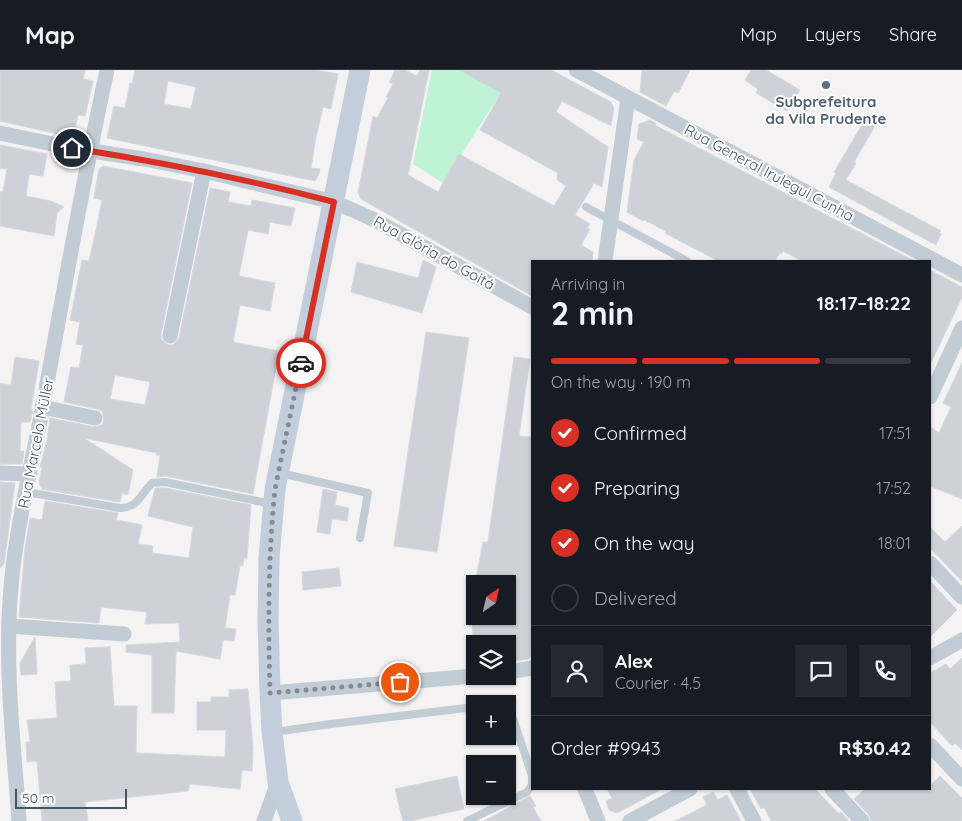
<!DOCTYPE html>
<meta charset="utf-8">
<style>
body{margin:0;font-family:Quicksand,sans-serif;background:#242831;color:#f1f3f6;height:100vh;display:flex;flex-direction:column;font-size:19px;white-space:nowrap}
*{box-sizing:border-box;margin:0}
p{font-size:16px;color:#9ea1a6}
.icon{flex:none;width:28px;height:28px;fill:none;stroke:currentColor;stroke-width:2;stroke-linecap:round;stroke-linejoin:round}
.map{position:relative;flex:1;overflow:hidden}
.side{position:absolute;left:531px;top:190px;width:400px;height:530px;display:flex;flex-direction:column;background:#171b24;border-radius:0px;box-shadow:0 1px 4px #0004}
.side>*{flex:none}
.needle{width:32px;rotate:34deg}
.buttons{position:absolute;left:466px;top:505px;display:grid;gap:10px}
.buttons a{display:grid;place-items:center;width:50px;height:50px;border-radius:0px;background:#171b24;box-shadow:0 1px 4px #0004;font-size:25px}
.scale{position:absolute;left:15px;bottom:12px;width:112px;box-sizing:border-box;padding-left:5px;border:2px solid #475462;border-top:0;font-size:14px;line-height:18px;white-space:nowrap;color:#475462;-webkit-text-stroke:4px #fff;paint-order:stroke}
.pin{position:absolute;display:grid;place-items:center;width:42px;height:42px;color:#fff;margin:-21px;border:2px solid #fff;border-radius:50%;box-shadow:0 1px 5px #0007}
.courier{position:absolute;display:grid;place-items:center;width:50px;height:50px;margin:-25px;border:4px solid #d93025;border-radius:50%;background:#fff;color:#222;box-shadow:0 1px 6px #0007}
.headline em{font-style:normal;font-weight:800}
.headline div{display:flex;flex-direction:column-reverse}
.headline{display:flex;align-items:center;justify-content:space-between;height:85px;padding:0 20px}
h1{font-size:32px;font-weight:800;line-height:38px}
.bar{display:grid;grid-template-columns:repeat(4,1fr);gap:8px 5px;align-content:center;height:60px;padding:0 20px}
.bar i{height:6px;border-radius:4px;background:#363941}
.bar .current{background:#d93025}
.bar p{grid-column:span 4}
.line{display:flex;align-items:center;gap:12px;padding:0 20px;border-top:1px solid #363941}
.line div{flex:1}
.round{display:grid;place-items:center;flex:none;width:52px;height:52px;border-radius:0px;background:#242831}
ol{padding:0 20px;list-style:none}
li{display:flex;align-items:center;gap:15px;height:55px}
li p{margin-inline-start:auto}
li .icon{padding:5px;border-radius:50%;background:#d93025;color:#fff;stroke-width:4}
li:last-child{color:#9ea1a6}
li i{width:28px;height:28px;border:2px solid #363941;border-radius:50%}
header{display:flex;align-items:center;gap:30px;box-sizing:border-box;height:70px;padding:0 25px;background:#171b24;border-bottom:1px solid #363941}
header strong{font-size:24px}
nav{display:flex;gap:28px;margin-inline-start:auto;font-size:18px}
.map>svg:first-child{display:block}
</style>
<header>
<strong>Map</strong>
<nav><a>Map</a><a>Layers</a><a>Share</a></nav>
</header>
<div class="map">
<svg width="962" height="751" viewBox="0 0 962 751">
<rect width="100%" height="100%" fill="#f4f2f2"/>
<!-- green -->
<path fill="#bef4d5" d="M432,0H461L502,21L443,113L413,94Z"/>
<!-- building -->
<g fill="#ced1d8" stroke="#d5d8de" fill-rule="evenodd">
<path d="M0,0H85L83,9L93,11L85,46L78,45L74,64H71V67L0,51Z"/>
<path d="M135,0H315L338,4L331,39L323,37L316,67L311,98L320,99L318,106L315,111L107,68L114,36L125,38L130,13L132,14ZM168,11L196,17L191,39L164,34Z"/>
<path d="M395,0H405L417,6L420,0H429L408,105L438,122L459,84L554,136L566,116L557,110L558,103L480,60L501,23L459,0H551L611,32L614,38L611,56L562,31L556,42L608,77L602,117L594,113L575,145L590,154L587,158L590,159L581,175L593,182L592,191H532V226L361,129L358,123L373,46L377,48L388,28L386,27L393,14L389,12Z"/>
<path d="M642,0H690L678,23L674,21L666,36L640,22Z"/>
<path d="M751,0H766L800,20L787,41L756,23L758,19L745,10Z"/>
<path d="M866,48L876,54L854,92L856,93L846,110L941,161L939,163L941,164L936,175L829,117L836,103L834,102Z"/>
<path d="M650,50L656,53L655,55L914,191H802L783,181L781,184L780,183L775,191H718L665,163L666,161L644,150L643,151L627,142L634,90L644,72L637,69L639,54Z"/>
<path d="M0,75L47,84L43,106L29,104L26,126L51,131L64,137L57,143L54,166L0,156V122H3L7,99L0,98Z"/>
<path d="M103,96L192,113L161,264V269L168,275H173L179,268L210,118L230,122L228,132L251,136L252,130L295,138L291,156L270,152L268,164L248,160L239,206L275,213L270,241L240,235L233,272L279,281L253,424L166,406L157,407L160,385H156L157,383L84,368L133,400L128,425L122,423L120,432L42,419L39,413L42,397H40L47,370L50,348L94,357L102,355L104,349L102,341L97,339L64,332L71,297L79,298L83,275L76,274L80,252L70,250L82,190L89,191L95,165L102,130L94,128L99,99ZM115,305L150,312L145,335L110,329Z"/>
<path d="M423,190L436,197L422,243L351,222L357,192L418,208Z"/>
<path d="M930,200L962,217V227L930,295Z"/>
<path d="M426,262L469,268L437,482L394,476Z"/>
<path d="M15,287L39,291L31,339L33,340L30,352H21L20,381H24L22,394H0V313L11,315Z"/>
<path d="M514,287L530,289L519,366L532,367V577L531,586L528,589L508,592V574H474L471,546H508V514H475L483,472H488Z"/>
<path d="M962,293V429L930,416V357L939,363L951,337L943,333Z"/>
<path d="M0,412L15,413L4,494L0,498Z"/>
<path d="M155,418H165L251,435L247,488H244L243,496L240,495L235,525H230L225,558L236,559L234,571L223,570L220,589L176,581L174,643H152V585L126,582V575L180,572L179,553L145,554L147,542L101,537L99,553L19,547L25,478L30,448L42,450L45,431L118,443L116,450L142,455L138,474L153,476L152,483L189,488L193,457L148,446Z"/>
<path d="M323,419L337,422L335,435L349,438L347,451L332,449L330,464L317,462Z"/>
<path d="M962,456V511L930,478V457L945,472Z"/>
<path d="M339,498L341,516L303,520L302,502Z"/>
<path d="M930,511L957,540L930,567Z"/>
<path d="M35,567L37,604L21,605L20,593Z"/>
<path d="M110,577L114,636H137L136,683L225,687L226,660H197V632H211V627H229V620L248,619L253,678L252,701L242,700L240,719L190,714L188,721L85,732L88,751H42L37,691L27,692L26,672H30L27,650L57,648L55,612L71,611L70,595L86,594L85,578Z"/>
<path d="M962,588V680L955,673L952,676L930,652V603L946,594L950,599Z"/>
<path d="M457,706L464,739L410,751H403L395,719Z"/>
<path d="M940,706L962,728V751H871L869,745L854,729L865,719H930V716Z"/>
<path d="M607,719H662L617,743L609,740L606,731L612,728Z"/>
<path d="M750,719H815L839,744L841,742L849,751H771L764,737L761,739Z"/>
<path d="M713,722L718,730L727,725L741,751H675L707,735L703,727Z"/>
<path d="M530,726L536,736L533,737L541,751H484Z"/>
</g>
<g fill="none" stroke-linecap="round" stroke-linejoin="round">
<!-- lane -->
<g stroke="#c2ccd4" stroke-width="8">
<path d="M586,137L687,191"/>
<path d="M280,403L368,423L360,468"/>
<path d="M26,422L120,438C139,437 140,425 152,413L165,412L272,434"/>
<path d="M274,662L331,654L475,637"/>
<path d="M467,751L527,722L532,715V706L513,648L508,641"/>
</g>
<!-- street -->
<g stroke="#c2ccd4" stroke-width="15">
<path d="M576,0L962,205"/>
<path d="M0,63L72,78L144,89L204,101L334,132L375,150L532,237"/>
<path d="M605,191L628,28"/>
<path d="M170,266L204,101"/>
<path d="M930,327L962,258"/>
<path d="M42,337L95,348"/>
<path d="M0,403L30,404"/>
<path d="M930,493L962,527"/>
<path d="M9,556L124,564"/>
<path d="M930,588L962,570"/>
<path d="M508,602L532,598"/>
<path d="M270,623L475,606"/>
<path d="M930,675L962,709"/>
<path d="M585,719L598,751"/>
<path d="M737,719L754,751"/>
<path d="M832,719L862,751"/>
<path d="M19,751C14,678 5,603 10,530C14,463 32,396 44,330C64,220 83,110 107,0"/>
<path d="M264,751L278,712"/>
<path d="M630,751L690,719"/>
</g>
<!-- secondary -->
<path stroke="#c3cedc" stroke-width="21" d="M292,751L278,712L272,662L270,623L268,549L269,488L275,419L360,0"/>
</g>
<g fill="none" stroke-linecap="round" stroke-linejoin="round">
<!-- done -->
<path stroke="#848b94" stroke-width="5" stroke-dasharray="0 9" d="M301,293L275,419C268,487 268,555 270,623L400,612"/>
<!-- route -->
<path stroke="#d93025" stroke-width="6" d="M72,78C160,92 247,109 334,132L301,293"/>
</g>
<!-- markers -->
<circle fill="#5c6f8a" stroke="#fff" stroke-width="2" cx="826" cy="15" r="5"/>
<g text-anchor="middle" stroke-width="4" stroke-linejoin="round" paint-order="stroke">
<!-- service labels -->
<g font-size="15" font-weight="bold" fill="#4e5e75" stroke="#fff">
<text x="826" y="37">Subprefeitura<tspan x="826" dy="17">da Vila Prudente</tspan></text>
</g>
<!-- street labels -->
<g font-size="15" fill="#475462" stroke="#fff">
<text transform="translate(769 103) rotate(28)" y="5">Rua General Irulegui Cunha</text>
<text transform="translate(434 183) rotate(29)" y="5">Rua Glória do Goitá</text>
<text transform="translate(36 373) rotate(-79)" y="5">Rua Marcelo Müller</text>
</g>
</g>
</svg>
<div class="buttons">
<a><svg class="needle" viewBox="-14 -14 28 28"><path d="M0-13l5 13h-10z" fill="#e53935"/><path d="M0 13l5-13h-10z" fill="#9ea1a6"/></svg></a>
<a><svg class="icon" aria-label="layers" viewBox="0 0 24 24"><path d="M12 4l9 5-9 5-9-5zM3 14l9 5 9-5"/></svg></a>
<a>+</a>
<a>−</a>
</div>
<div class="scale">50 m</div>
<div class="pin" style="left:400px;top:612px;background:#ea580c"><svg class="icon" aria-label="bag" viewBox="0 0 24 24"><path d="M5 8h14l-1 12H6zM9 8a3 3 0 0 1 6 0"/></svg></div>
<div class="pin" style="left:72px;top:78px;background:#1f2937"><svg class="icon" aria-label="home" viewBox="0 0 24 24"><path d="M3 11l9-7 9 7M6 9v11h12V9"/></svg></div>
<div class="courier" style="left:301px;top:293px"><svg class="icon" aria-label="car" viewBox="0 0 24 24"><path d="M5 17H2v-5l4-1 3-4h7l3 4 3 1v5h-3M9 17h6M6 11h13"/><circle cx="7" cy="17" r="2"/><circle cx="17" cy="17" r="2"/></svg></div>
<section class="side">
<div class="headline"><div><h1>2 min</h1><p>Arriving in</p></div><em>18:17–18:22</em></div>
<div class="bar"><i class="current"></i><i class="current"></i><i class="current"></i><i></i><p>On the way · 190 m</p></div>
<ol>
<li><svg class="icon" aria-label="check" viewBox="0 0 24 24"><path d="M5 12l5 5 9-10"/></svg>Confirmed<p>17:51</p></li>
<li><svg class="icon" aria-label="check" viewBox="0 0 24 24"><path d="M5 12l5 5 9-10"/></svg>Preparing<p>17:52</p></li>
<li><svg class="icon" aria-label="check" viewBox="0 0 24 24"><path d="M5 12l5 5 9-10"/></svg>On the way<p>18:01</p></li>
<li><i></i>Delivered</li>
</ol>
<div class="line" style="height:90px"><a class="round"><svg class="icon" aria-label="person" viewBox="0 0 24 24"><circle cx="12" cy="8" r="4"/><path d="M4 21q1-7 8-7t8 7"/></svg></a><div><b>Alex</b><p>Courier · 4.5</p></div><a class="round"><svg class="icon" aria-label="chat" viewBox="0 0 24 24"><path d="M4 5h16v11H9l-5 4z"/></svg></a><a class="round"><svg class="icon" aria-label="phone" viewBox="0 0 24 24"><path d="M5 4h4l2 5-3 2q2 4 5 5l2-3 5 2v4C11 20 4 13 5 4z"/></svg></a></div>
<div class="line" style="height:65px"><div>Order #9943</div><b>R$30.42</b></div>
</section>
</div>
